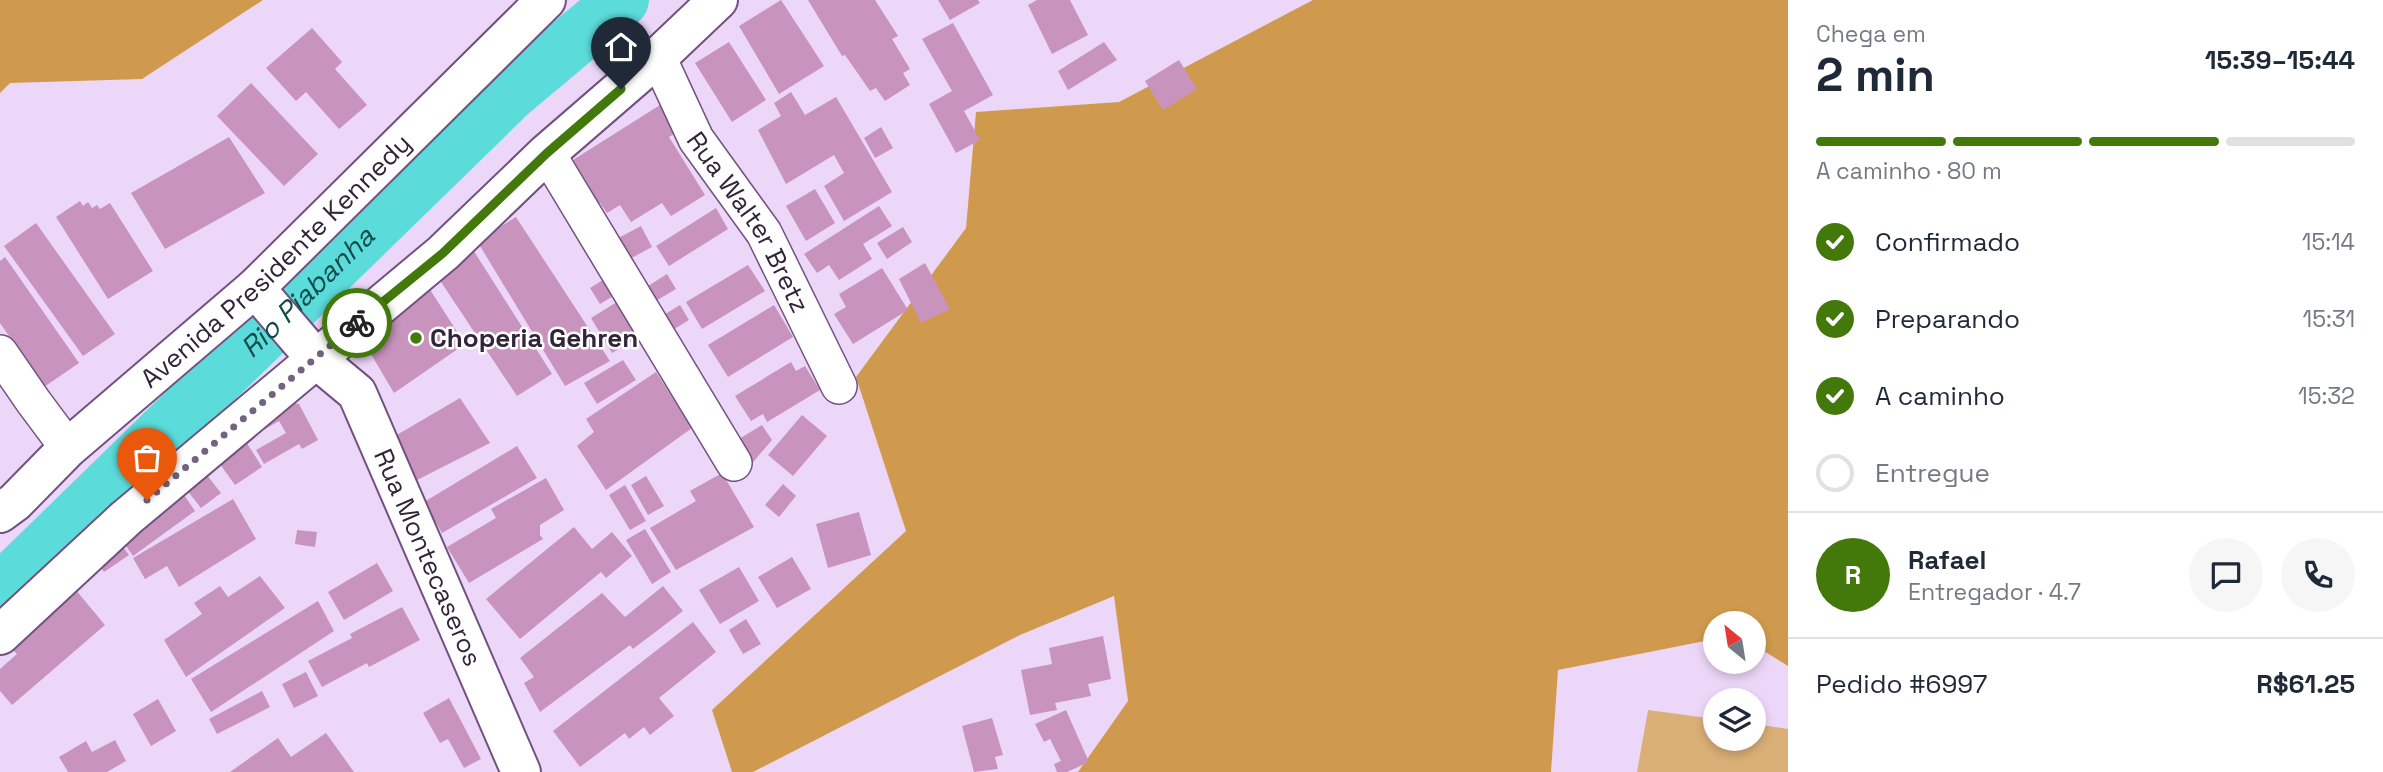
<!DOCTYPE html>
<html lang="pt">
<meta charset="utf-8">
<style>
body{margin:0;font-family:"Space Grotesk",sans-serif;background:#f6f6f7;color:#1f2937;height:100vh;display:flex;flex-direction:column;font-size:26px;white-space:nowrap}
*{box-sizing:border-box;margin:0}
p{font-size:23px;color:#747a83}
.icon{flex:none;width:38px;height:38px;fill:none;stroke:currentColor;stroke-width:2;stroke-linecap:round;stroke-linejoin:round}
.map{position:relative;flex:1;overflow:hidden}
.drawer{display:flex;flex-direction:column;background:#fff;width:595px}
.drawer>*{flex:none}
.needle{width:46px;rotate:330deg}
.buttons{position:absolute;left:1703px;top:611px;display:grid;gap:14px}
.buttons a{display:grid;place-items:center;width:63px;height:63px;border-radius:50%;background:#fff;box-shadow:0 4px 10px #0003;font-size:35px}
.pin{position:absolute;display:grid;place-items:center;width:60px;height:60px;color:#fff;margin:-72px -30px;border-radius:50% 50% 50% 0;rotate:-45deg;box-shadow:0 0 7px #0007}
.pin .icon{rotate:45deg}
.courier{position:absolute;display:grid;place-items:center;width:70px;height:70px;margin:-35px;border:5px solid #43790b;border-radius:50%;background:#fff;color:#222;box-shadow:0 2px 9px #0007}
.headline em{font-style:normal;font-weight:700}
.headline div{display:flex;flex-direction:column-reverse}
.headline{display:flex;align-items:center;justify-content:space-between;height:119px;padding:0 28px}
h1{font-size:46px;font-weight:700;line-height:52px}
.bar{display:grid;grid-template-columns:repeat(4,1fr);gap:10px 7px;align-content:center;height:84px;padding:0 28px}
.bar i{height:9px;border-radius:5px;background:#e0e1e3}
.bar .on{background:#43790b}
.bar p{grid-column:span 4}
.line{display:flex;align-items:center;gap:18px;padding:0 28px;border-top:2px solid #e0e1e3}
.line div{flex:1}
.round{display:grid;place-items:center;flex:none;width:74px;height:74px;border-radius:37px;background:#f6f6f7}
ol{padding:0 28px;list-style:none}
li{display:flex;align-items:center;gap:21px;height:77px}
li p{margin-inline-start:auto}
li .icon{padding:7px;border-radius:50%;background:#43790b;color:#fff;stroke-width:4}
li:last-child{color:#747a83}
li i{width:38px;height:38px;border:4px solid #e0e1e3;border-radius:50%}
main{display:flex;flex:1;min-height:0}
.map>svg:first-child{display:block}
</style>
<main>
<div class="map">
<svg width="1788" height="772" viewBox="0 0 1788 772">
<rect width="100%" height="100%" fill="#edd7f9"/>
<!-- green -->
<path fill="#dbb077" d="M1648,710L1715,719V738H1754V724L1788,729V772H1637Z"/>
<!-- forest -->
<g fill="#d09a4e">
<path d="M0,0H263L142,79L10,83L0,93Z"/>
<path d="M1313,0H1788V666L1754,645V623H1715V639L1558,670L1551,772H1078L1128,701L1114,596L1020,635L753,772H732L712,710L906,531L856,377L966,228L976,112L1119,102Z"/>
</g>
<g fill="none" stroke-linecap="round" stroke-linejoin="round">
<!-- river -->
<path stroke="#5bdcda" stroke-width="54" id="s1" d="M0,591L511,93L622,0"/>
</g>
<!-- building -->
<g fill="#c893bd">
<path d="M781,0L824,66L779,94L739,26Z"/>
<path d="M808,0H875L898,36L892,39L910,69L903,73L910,85L885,101L876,88L870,91L845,55L842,56Z"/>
<path d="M938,0H978L980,3L950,20Z"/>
<path d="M1037,0H1070L1088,35L1052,54L1028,5Z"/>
<path d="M953,23L993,95L964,111L980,140L956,153L929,104L952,91L922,39Z"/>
<path d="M312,28L342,62L335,69L367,105L339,129L306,92L296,101L266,68Z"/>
<path d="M729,42L766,100L732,122L695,63Z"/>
<path d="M1104,42L1117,60L1068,90L1058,71Z"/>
<path d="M1179,60L1197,89L1163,110L1145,81Z"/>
<path d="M251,83L318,154L284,186L217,116Z"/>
<path d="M791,92L805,115L836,97L892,192L844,221L824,186L844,173L834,155L786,184L758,130L781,116L774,103Z"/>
<path d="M660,105L677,132L669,137L705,195L671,216L662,203L631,222L620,205L607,213L600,203L589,210L579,193L589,186L573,160Z"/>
<path d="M881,127L893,148L875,158L864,138Z"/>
<path d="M229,137L265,193L165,249L131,193Z"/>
<path d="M815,189L835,223L806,241L786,206Z"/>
<path d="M80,201L83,206L88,202L92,208L97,205L100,209L110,203L153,271L108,299L56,217Z"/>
<path d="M879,206L892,226L863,244L872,259L839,280L829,265L817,273L804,254Z"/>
<path d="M716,208L728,229L669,266L656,246Z"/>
<path d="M516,217L610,361L565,386L477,241Z"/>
<path d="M36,223L115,334L83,356L4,246Z"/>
<path d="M641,226L652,247L622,263L611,242Z"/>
<path d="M903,227L912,242L887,259L877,243Z"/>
<path d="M470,245L552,374L517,396L433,270Z"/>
<path d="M5,257L79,363L44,387L0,323V261Z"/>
<path d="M925,263L950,309L921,323L899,279Z"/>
<path d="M748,265L765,291L702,329L686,302Z"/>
<path d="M882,268L908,310L853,344L834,314L846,307L839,294Z"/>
<path d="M667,274L676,289L654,302L645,288Z"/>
<path d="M608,277L618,293L600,304L590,288Z"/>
<path d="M427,285L465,344L394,393L368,349L372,332Z"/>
<path d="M625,297L647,332L612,353L591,318Z"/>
<path d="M680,305L689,320L671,331L662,316Z"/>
<path d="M774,305L793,337L728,377L708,345Z"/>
<path d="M623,360L636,380L597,404L584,383Z"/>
<path d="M791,362L796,371L805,366L820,390L767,422L763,414L751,421L735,396Z"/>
<path d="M656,372L692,428L606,490L577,446L594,432L586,419Z"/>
<path d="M460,398L490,443L417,480L395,436Z"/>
<path d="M287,402L299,404L318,440L302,449L299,444L264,464L256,450L286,433L279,421L258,433L251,427Z"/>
<path d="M802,415L827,436L793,476L768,455Z"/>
<path d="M762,425L772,440L748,468L734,442Z"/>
<path d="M243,437L262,467L235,485L214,456Z"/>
<path d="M517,446L537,478L442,533L424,502Z"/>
<path d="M203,470L221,493L201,508L183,485Z"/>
<path d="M722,473L754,527L676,570L650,528L696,501L690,491Z"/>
<path d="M646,476L664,506L648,515L631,485Z"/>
<path d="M546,478L564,510L540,525V535L543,539L469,583L447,547L496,518L491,509Z"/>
<path d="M783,484L796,496L779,517L765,505Z"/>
<path d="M625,485L646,521L630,530L609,495Z"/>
<path d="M180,489L195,511L133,556L117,533Z"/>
<path d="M233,499L256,539L179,587L167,566L145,579L133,558Z"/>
<path d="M859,512L871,555L828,568L816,524Z"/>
<path d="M574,527L592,549L612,532L632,556L606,578L601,572L520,639L486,599Z"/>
<path d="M645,529L671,572L652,584L626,540Z"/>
<path d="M297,530L317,532L315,547L295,544Z"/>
<path d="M121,544L129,555L104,572L96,561Z"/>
<path d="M792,557L811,589L777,608L758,577Z"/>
<path d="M377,563L393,591L344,620L328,592Z"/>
<path d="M739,567L759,601L720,624L699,590Z"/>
<path d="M260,576L285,608L186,677L164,640L202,614L194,603L220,586L228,597Z"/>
<path d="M663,586L683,611L633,649L630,645L540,712L524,683L534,677L520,658L602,593L625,617Z"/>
<path d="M75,589L105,625L12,705L0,691V669L17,654L11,648Z"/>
<path d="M318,601L334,631L211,712L191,679Z"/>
<path d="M402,607L420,640L369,667L367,663L322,687L308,661L352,638L350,634Z"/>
<path d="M746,619L761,644L743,654L729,630Z"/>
<path d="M693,622L716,652L659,698L674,716L650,735L644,727L629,739L625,733L580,767L553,731Z"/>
<path d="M1103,636L1111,679L1088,684L1091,696L1055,703L1057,710L1030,715L1021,670L1052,664L1049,648Z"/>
<path d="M306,672L318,696L294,708L282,684Z"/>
<path d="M262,691L270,707L217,734L209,719Z"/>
<path d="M449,698L481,759L464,768L448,739L440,743L423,713Z"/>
<path d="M158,699L176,731L151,746L133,714Z"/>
<path d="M1066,710L1089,762L1067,772H1057L1054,764L1061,761L1050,739L1044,742L1035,724Z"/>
<path d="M992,718L1003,755L995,757L998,769L974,772L962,726Z"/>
<path d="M326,733L354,772H230L278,738L291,757Z"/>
<path d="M115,740L126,761L107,772H68L59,757L86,741L92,752Z"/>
</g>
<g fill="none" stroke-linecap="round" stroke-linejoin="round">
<defs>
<g id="minor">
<path id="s2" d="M658,57L696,139L764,233L839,386"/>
<path d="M547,153L734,463"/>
<path d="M0,353L33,401L68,448"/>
</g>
<g id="major">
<path id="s3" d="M255,288L315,358L357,393L521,772"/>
<path id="s4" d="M0,513L15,502L68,448L255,288L546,0"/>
<path d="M0,635L126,518L443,253L547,153L658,57L718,0"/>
</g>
</defs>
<!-- minor casing -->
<use href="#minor" stroke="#715181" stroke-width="38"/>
<!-- major casing -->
<use href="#major" stroke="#715181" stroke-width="42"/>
<!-- minor -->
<use href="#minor" stroke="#fff" stroke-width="35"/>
<!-- major -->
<use href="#major" stroke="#fff" stroke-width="38"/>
</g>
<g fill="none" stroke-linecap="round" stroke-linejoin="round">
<!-- done -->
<path stroke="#73637c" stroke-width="7" stroke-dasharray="0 12.6" d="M147,500L357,323"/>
<!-- route -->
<path stroke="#43790b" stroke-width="9" d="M357,323L443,253L547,153L621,89"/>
</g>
<!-- markers -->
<circle fill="#43790b" stroke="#fff" stroke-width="2.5" cx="416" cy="338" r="7"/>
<g text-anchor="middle" stroke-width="5" stroke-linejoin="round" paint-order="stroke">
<!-- street labels -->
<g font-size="26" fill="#322439" stroke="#fff">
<text dy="9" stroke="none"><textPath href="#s2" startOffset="189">Rua Walter Bretz</textPath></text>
<text dy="9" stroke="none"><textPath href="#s4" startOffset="374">Avenida Presidente Kennedy</textPath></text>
<text dy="9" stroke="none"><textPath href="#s3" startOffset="326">Rua Montecaseros</textPath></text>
</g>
<!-- poi labels -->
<g font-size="26" font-weight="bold" fill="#322439" stroke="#fff" text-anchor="start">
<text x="430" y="347">Choperia Gehren</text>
</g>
<!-- water labels -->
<g font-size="28" font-style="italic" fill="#124c4b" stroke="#fff">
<text dy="10" stroke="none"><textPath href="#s1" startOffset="429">Rio Piabanha</textPath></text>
</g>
</g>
</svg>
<div class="buttons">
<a><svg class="needle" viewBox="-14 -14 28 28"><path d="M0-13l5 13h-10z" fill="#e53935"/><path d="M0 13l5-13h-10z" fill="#747a83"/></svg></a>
<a><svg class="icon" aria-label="layers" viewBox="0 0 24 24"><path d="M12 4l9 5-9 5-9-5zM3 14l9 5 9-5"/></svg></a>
</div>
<div class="pin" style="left:147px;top:500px;background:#ea580c"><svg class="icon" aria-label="bag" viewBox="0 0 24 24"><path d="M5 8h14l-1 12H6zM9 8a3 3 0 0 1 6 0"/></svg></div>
<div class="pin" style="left:621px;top:89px;background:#1f2937"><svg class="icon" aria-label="home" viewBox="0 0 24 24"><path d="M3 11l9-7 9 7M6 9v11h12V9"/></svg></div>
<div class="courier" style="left:357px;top:323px"><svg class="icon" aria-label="bike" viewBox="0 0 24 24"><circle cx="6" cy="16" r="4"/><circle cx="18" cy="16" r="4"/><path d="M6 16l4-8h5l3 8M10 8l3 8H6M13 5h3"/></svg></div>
</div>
<section class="drawer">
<div class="headline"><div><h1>2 min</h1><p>Chega em</p></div><em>15:39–15:44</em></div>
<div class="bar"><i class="on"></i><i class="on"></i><i class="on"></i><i></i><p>A caminho · 80 m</p></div>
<ol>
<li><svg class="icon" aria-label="check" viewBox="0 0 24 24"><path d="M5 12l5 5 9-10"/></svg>Confirmado<p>15:14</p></li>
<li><svg class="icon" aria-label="check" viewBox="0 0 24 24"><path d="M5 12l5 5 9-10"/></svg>Preparando<p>15:31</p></li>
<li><svg class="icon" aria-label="check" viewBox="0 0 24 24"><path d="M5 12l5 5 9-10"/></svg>A caminho<p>15:32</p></li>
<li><i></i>Entregue</li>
</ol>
<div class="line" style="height:126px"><b class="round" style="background:#43790b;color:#fff">R</b><div><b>Rafael</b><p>Entregador · 4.7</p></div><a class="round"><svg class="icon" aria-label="chat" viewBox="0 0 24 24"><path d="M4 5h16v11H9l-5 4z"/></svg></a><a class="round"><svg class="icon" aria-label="phone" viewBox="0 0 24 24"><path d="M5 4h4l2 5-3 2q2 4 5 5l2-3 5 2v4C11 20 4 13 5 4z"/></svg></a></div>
<div class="line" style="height:91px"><div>Pedido #6997</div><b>R$61.25</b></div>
</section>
</main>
